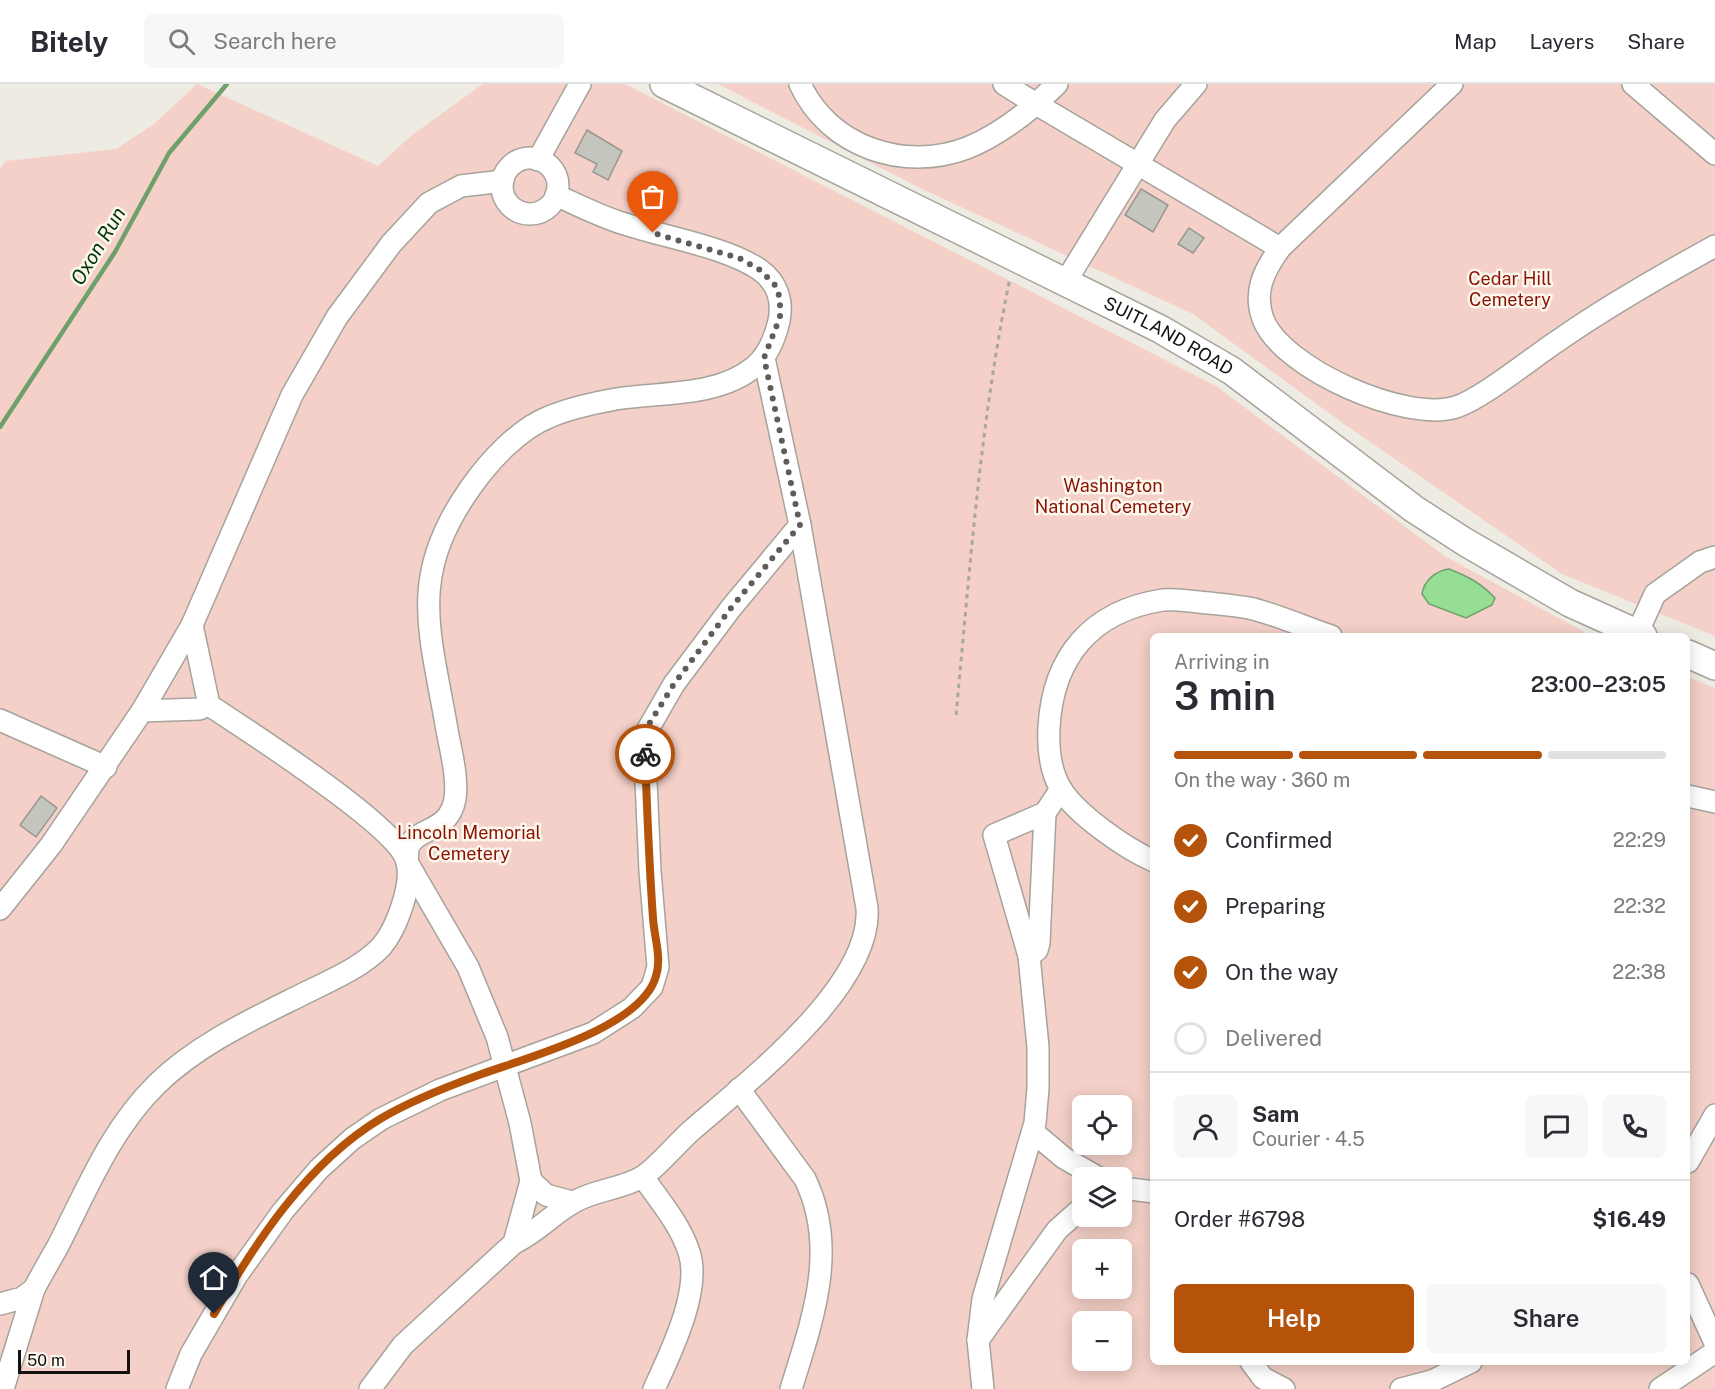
<!DOCTYPE html>
<meta charset="utf-8">
<style>
body{margin:0;font-family:"Public Sans",sans-serif;background:#f7f7f7;color:#2b2b33;height:100vh;display:flex;flex-direction:column;font-size:22px;white-space:nowrap}
*{box-sizing:border-box;margin:0}
p{font-size:20px;color:#7c7c81}
.icon{flex:none;width:33px;height:33px;fill:none;stroke:currentColor;stroke-width:2;stroke-linecap:round;stroke-linejoin:round}
.map{position:relative;flex:1;overflow:hidden}
.panel{position:absolute;left:1150px;top:549px;width:540px;height:732px;display:flex;flex-direction:column;background:#fff;border-radius:9px;box-shadow:0 3px 15px #0003}
.panel>*{flex:none}
.buttons{position:absolute;left:1072px;top:1011px;display:grid;gap:12px}
.buttons a{display:grid;place-items:center;width:60px;height:60px;border-radius:9px;background:#fff;box-shadow:0 3px 15px #0003;font-size:30px}
.scale{position:absolute;left:18px;bottom:15px;width:112px;box-sizing:border-box;padding-left:6px;border:3px solid #12110e;border-top:0;font-size:16px;line-height:21px;white-space:nowrap;color:#12110e;-webkit-text-stroke:4px #fcf8f0;paint-order:stroke}
.pin{position:absolute;display:grid;place-items:center;width:51px;height:51px;color:#fff;margin:-62px -26px;border-radius:50% 50% 50% 0;rotate:-45deg;box-shadow:0 0 6px #0007}
.pin .icon{rotate:45deg}
.courier{position:absolute;display:grid;place-items:center;width:60px;height:60px;margin:-30px;border:4px solid #b45309;border-radius:50%;background:#fff;color:#222;box-shadow:0 2px 8px #0007}
.summary em{font-style:normal;font-weight:600}
.summary div{display:flex;flex-direction:column-reverse}
.summary{display:flex;align-items:center;justify-content:space-between;height:102px;padding:0 24px}
h1{font-size:39px;font-weight:600;line-height:45px}
.bar{display:grid;grid-template-columns:repeat(4,1fr);gap:9px 6px;align-content:center;height:72px;padding:0 24px}
.bar i{height:8px;border-radius:4px;background:#e1e1e2}
.bar .active{background:#b45309}
.bar p{grid-column:span 4}
.line{display:flex;align-items:center;gap:15px;padding:0 24px;border-top:2px solid #e1e1e2}
.line div{flex:1}
.round{display:grid;place-items:center;flex:none;width:63px;height:63px;border-radius:9px;background:#f7f7f7}
ol{padding:0 24px;list-style:none}
li{display:flex;align-items:center;gap:18px;height:66px}
li p{margin-inline-start:auto}
li .icon{padding:6px;border-radius:50%;background:#b45309;color:#fff;stroke-width:4}
li:last-child{color:#7c7c81}
li i{width:33px;height:33px;border:3px solid #e1e1e2;border-radius:50%}
.button{display:flex;gap:12px;margin-top:auto;padding:12px 24px}
.button a{flex:1;height:69px;border-radius:9px;background:#b45309;color:#fff;font-size:24px;font-weight:600;line-height:69px;text-align:center}
.button a+a{background:#f7f7f7;color:#2b2b33}
header{display:flex;align-items:center;gap:36px;box-sizing:border-box;height:84px;padding:0 30px;background:#fff;border-bottom:2px solid #e1e1e2}
header strong{font-size:28px}
nav{display:flex;gap:33px;margin-inline-start:auto;font-size:21px}
.search{width:420px;height:54px;background:#f7f7f7;display:flex;align-items:center;gap:15px;box-sizing:border-box;padding:0 21px;border-radius:9px;color:#7c7c81;font-size:22px}
.map>svg:first-child{display:block}
</style>
<header>
<strong>Bitely</strong>
<div class="search"><svg class="icon" aria-label="search" viewBox="0 0 24 24"><circle cx="10" cy="10" r="6"/><path d="M15 15l6 6"/></svg>Search here</div>
<nav><a>Map</a><a>Layers</a><a>Share</a></nav>
</header>
<div class="map">
<svg width="1715" height="1305" viewBox="0 0 1715 1305">
<rect width="100%" height="100%" fill="#eeebe3"/>
<!-- green -->
<g fill="#f4d0c8" fill-rule="evenodd">
<path d="M197,0L378,82L412,51L483,0H625L1216,302L1446,473L1592,552H1154V1278H1688V593L1715,604V1305H0V84L6,77L116,65L154,40ZM1083,1022H1122V1060H1083ZM1083,1094H1122V1132H1083ZM1083,1166H1122V1204H1083ZM1083,1238H1122V1276H1083Z"/>
<path d="M718,0H1715V552L1562,490L1347,342L1193,230L920,104Z"/>
</g>
<!-- water -->
<path fill="#96de93" stroke="#6ea06b" stroke-width="1.5" d="M1449,485C1467,492 1481,499 1495,514L1492,521L1466,534L1429,520L1422,510C1424,497 1435,487 1449,485Z"/>
<g fill="none" stroke-linecap="round" stroke-linejoin="round">
<!-- stream -->
<path stroke="#6ea06b" stroke-width="4.5" d="M0,343L115,168L169,69L227,0"/>
</g>
<!-- building -->
<g fill="#c4c6be" stroke="#969790" stroke-width="1.5">
<path d="M587,46L622,67L608,96L593,88L597,80L575,69Z"/>
<path d="M1141,105L1168,121L1153,148L1125,131Z"/>
<path d="M1189,144L1204,154L1193,169L1178,160Z"/>
<path d="M41,712L57,724L36,753L20,741Z"/>
</g>
<g fill="none" stroke-linecap="round" stroke-linejoin="round">
<defs>
<g id="minor">
<path d="M800,0C829,63 904,88 967,64C992,54 1016,37 1036,20L1280,164"/>
<path d="M1004,0L1036,20L1057,0"/>
<path d="M1452,0L1280,164C1264,187 1253,207 1263,235C1282,285 1407,339 1456,323C1483,314 1533,273 1559,256C1609,221 1662,191 1715,162"/>
<path d="M1633,0L1715,70"/>
<circle cx="530" cy="102" r="28"/>
<path d="M538,76L580,0"/>
<path d="M1066,197L1165,36L1196,0"/>
<path d="M192,541L209,621"/>
<path d="M1636,552L1655,510L1700,478L1715,473"/>
<path d="M142,627L192,541L292,311L337,233L391,160L429,119L461,102L503,97"/>
<path d="M0,636L106,683"/>
<path d="M1688,712L1715,718"/>
<path d="M1154,777C1126,765 1076,730 1061,705C1050,687 1048,663 1049,643C1053,573 1091,527 1163,516C1175,515 1187,517 1199,518C1215,520 1232,521 1249,524C1276,530 1304,543 1331,552"/>
<path d="M0,825L51,761L142,627L199,625L209,621C245,645 399,743 407,778C413,801 396,846 381,863C361,884 329,897 303,910C253,935 198,960 157,1000C111,1045 87,1105 58,1162C50,1176 42,1190 34,1205L22,1214L0,1220"/>
<path d="M1029,872L1037,866L1039,859L1045,729"/>
<path d="M739,1005L805,1095C839,1165 812,1237 791,1305"/>
<path d="M1033,1048L1064,1074L1099,1094"/>
<path d="M1688,1078L1715,1031"/>
<path d="M643,1093C659,1116 680,1140 689,1168C702,1206 670,1270 654,1305"/>
<path d="M531,1097L546,1111L572,1118"/>
<path d="M1122,1104L1154,1108"/>
<path d="M514,1159C539,1147 552,1130 574,1118C594,1106 622,1105 642,1093C658,1083 677,1059 692,1046C746,999 873,902 867,824L800,441L764,274"/>
<path d="M1688,1200L1715,1259"/>
<path d="M978,1256L983,1215L1035,1039L1038,1004V963L1029,872L994,751L1045,729L1061,705"/>
<path d="M1251,1278L1263,1294L1284,1305"/>
<path d="M3,1305L34,1205"/>
<path d="M177,1305L191,1270L237,1191L283,1127L319,1085L352,1055L381,1035L440,1006L593,949L632,924L652,903L658,883L650,787L644,652L674,600L731,524L800,441"/>
<path d="M370,1305L403,1261L514,1159L531,1097L520,1039L497,953L468,883L407,778C408,773 407,766 409,762C417,743 449,749 455,715C458,693 451,668 447,646C430,546 407,493 471,403C490,376 519,345 549,333C570,324 594,319 616,315C660,308 718,313 754,283C768,272 775,254 779,237C783,217 777,198 760,186C727,163 664,153 625,140C601,133 578,121 556,111"/>
<path d="M983,1305L978,1256L1057,1146L1083,1123"/>
<path d="M1401,1305L1432,1297L1471,1278"/>
<path d="M1660,1305L1715,1268"/>
</g>
<g id="major">
<path id="s1" d="M664,0L1160,245L1232,287L1414,425L1465,458L1570,519L1643,552"/>
<path d="M1688,570L1715,582"/>
</g>
</defs>
<!-- minor casing -->
<use href="#minor" stroke="#a6a39c" stroke-width="24"/>
<!-- major casing -->
<use href="#major" stroke="#a6a39c" stroke-width="30"/>
<!-- path -->
<path stroke="#a9a7a0" stroke-width="3" stroke-dasharray="4.5 4.5" stroke-linecap="butt" d="M956,631C970,485 980,339 1010,194"/>
<!-- minor -->
<use href="#minor" stroke="#fff" stroke-width="21"/>
<!-- major -->
<use href="#major" stroke="#fff" stroke-width="27"/>
</g>
<g fill="none" stroke-linecap="round" stroke-linejoin="round">
<!-- done -->
<path stroke="#5f5d59" stroke-width="6" stroke-dasharray="0 10.8" d="M645,670L646,645L674,600L731,524L800,441L764,274L780,233V214L775,201L760,186L739,174L653,149"/>
<!-- route -->
<path stroke="#b45309" stroke-width="8" d="M214,1230C255,1159 307,1079 380,1035C410,1017 446,1003 479,991C525,974 642,944 656,892C662,874 654,852 653,834C649,779 647,725 645,670"/>
</g>
<g text-anchor="middle" stroke-width="5" stroke-linejoin="round" paint-order="stroke">
<!-- park labels -->
<g font-size="18" fill="#8a1300" stroke="#fcf8f0">
<text x="1510" y="201">Cedar Hill<tspan x="1510" dy="21">Cemetery</tspan></text>
<text x="1113" y="408">Washington<tspan x="1113" dy="21">National Cemetery</tspan></text>
<text x="469" y="755">Lincoln Memorial<tspan x="469" dy="21">Cemetery</tspan></text>
</g>
<!-- street labels -->
<g font-size="18" fill="#12110e" stroke="#fcf8f0">
<text dy="6" stroke="none"><textPath href="#s1" startOffset="564">SUITLAND ROAD</textPath></text>
</g>
<!-- water labels -->
<g font-size="20" font-style="italic" fill="#023605" stroke="#fcf8f0">
<text transform="translate(98 162) rotate(-59)" y="7">Oxon Run</text>
</g>
</g>
</svg>
<div class="buttons">
<a><svg class="icon" aria-label="locate" viewBox="0 0 24 24"><circle cx="12" cy="12" r="6"/><path d="M12 2v4M12 18v4M2 12h4M18 12h4"/></svg></a>
<a><svg class="icon" aria-label="layers" viewBox="0 0 24 24"><path d="M12 4l9 5-9 5-9-5zM3 14l9 5 9-5"/></svg></a>
<a>+</a>
<a>−</a>
</div>
<div class="scale">50 m</div>
<div class="pin" style="left:653px;top:149px;background:#ea580c"><svg class="icon" aria-label="bag" viewBox="0 0 24 24"><path d="M5 8h14l-1 12H6zM9 8a3 3 0 0 1 6 0"/></svg></div>
<div class="pin" style="left:214px;top:1230px;background:#1f2937"><svg class="icon" aria-label="home" viewBox="0 0 24 24"><path d="M3 11l9-7 9 7M6 9v11h12V9"/></svg></div>
<div class="courier" style="left:645px;top:670px"><svg class="icon" aria-label="bike" viewBox="0 0 24 24"><circle cx="6" cy="16" r="4"/><circle cx="18" cy="16" r="4"/><path d="M6 16l4-8h5l3 8M10 8l3 8H6M13 5h3"/></svg></div>
<section class="panel">
<div class="summary"><div><h1>3 min</h1><p>Arriving in</p></div><em>23:00–23:05</em></div>
<div class="bar"><i class="active"></i><i class="active"></i><i class="active"></i><i></i><p>On the way · 360 m</p></div>
<ol>
<li><svg class="icon" aria-label="check" viewBox="0 0 24 24"><path d="M5 12l5 5 9-10"/></svg>Confirmed<p>22:29</p></li>
<li><svg class="icon" aria-label="check" viewBox="0 0 24 24"><path d="M5 12l5 5 9-10"/></svg>Preparing<p>22:32</p></li>
<li><svg class="icon" aria-label="check" viewBox="0 0 24 24"><path d="M5 12l5 5 9-10"/></svg>On the way<p>22:38</p></li>
<li><i></i>Delivered</li>
</ol>
<div class="line" style="height:108px"><a class="round"><svg class="icon" aria-label="person" viewBox="0 0 24 24"><circle cx="12" cy="8" r="4"/><path d="M4 21q1-7 8-7t8 7"/></svg></a><div><b>Sam</b><p>Courier · 4.5</p></div><a class="round"><svg class="icon" aria-label="chat" viewBox="0 0 24 24"><path d="M4 5h16v11H9l-5 4z"/></svg></a><a class="round"><svg class="icon" aria-label="phone" viewBox="0 0 24 24"><path d="M5 4h4l2 5-3 2q2 4 5 5l2-3 5 2v4C11 20 4 13 5 4z"/></svg></a></div>
<div class="line" style="height:78px"><div>Order #6798</div><b>$16.49</b></div>
<div class="button"><a>Help</a><a>Share</a></div>
</section>
</div>
